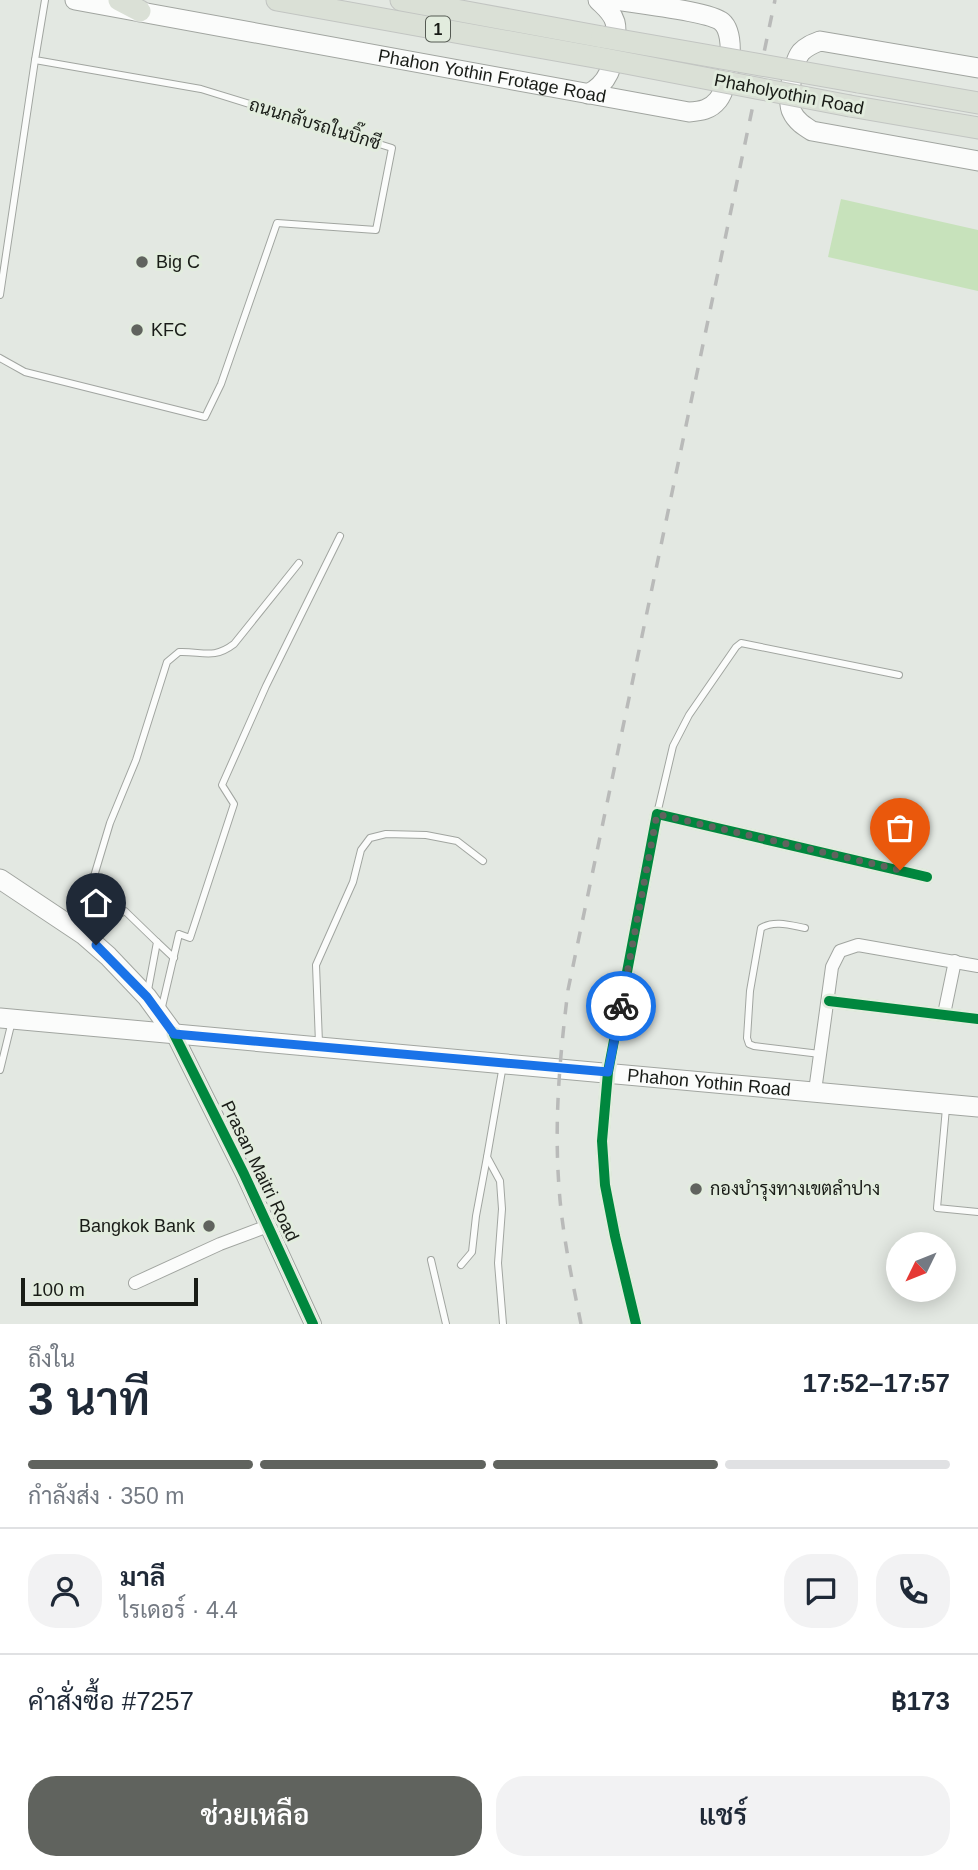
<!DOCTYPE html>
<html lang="th">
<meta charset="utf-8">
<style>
body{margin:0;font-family:Helvetica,Sarabun,sans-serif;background:#f2f2f3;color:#1f2937;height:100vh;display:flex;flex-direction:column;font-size:26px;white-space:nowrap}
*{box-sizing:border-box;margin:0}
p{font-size:23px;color:#747a83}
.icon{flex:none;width:38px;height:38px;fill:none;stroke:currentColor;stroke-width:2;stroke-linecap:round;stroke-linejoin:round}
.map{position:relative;height:1324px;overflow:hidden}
.drawer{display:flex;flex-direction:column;background:#fff;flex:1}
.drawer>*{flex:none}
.needle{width:46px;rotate:227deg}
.controls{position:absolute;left:886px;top:1232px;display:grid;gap:14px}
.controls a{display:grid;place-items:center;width:70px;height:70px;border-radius:50%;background:#fff;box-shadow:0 4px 18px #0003;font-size:35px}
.scale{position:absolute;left:21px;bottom:18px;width:177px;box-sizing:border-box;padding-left:7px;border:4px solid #191c17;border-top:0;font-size:19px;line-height:24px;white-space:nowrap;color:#191c17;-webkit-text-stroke:5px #e2ecde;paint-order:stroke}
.pin{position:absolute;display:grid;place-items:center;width:60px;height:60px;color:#fff;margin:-72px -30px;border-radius:50% 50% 50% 0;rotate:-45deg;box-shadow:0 0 7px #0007}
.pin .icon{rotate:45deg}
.courier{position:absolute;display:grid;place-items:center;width:70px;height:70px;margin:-35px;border:5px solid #1a73e8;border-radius:50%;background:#fff;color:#222;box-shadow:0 2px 9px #0007}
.head em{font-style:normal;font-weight:600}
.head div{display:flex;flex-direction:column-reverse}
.head{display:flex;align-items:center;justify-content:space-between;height:119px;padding:0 28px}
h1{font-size:46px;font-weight:600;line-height:52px}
.bar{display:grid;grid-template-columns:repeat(4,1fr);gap:10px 7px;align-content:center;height:84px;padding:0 28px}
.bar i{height:9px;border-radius:5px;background:#e0e1e3}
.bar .on{background:#60635e}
.bar p{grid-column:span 4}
.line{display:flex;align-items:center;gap:18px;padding:0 28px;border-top:2px solid #e0e1e3}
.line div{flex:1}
.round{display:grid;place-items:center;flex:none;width:74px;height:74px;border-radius:28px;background:#f2f2f3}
.button{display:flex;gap:14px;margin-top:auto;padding:14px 28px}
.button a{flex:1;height:80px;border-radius:28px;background:#60635e;color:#fff;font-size:28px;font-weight:600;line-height:80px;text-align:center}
.button a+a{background:#f2f2f3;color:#1f2937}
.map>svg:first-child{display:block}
</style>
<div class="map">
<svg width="978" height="1324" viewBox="0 0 978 1324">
<rect width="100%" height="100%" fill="#e3e8e2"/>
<!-- green -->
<path fill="#c7e2bb" d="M841,199L978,230V291L828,257Z"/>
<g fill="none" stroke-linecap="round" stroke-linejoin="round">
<defs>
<g id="service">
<path d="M0,295L35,60"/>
<path d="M0,358L25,372L205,417L221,384L277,223L376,230L392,148L201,89L35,60L45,0"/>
<path d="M657,814L673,746L689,715L736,647L741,643L899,675"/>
<path d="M79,926L110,823L136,760L167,662L179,652C202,651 213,660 234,644L299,563"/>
<path d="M805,928C790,925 774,920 761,928L750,991L747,1038L749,1044L754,1046L820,1054"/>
<path d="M85,934L125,911L157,942L148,990"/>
<path d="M157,942L174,958"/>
<path d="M161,1011L179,934L190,938L234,804L222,785L266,686L340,536"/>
<path d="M319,1043L316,965L353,882L361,850L370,838L386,834L426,835L457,841L483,861"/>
<path d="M0,1070L12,1021"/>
<path d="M946,1108L937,1208L978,1212"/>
<path d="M431,1260L446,1324"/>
<path d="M461,1265L472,1252L476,1216L487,1157"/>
<path d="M503,1324L498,1263L502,1209L500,1181L487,1157L503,1065"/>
</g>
<g id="minor">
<path d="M829,1001L978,1019"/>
<path d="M944,1014L955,961"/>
<path d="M815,1091L832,967L840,951L858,945L978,966"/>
<path d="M135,1283L220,1244L268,1226"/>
<path d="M636,1324L615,1236L605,1185L602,1141L608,1072L657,814L927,877"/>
</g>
<path id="tertiary" d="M174,1034L244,1174L313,1324"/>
<g id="secondary">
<path id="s1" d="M75,0L689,112C701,111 710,110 718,100C729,86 737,35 722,22C709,11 637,4 616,0"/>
<path d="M978,68L820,41C812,44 807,46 801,52C793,62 786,101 792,112C796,121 804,126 812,131L978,161"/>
<path d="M588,94C609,83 613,66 615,44C616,36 617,29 615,22C612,12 605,7 598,0"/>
<path d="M0,879L84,935L108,956L147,997L174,1034"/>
<path id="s2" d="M0,1018L978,1107"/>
</g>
<g id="trunk">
<path d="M119,0L140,11"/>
<path d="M277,0L600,58"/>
<path d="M401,0L602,37"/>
<path d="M858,82L978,103"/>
<path d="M850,106L978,128"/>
</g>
</defs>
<!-- service casing -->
<use href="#service" stroke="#a1a5a0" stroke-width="8"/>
<!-- minor casing -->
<use href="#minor" stroke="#a1a5a0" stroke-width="14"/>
<!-- tertiary casing -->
<use href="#tertiary" stroke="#a1a5a0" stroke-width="18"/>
<!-- secondary casing -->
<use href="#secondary" stroke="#a1a5a0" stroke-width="21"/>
<!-- trunk casing -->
<use href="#trunk" stroke="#c2c5c2" stroke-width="23"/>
<!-- service -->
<use href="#service" stroke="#fbfcfb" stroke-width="6"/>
<!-- minor -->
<use href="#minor" stroke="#fbfcfb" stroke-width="12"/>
<!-- tertiary -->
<use href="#tertiary" stroke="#fbfcfb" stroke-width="16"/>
<!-- secondary -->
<use href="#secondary" stroke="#fbfcfb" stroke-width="19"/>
<!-- trunk -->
<use href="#trunk" stroke="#dae0d6" stroke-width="21"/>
<!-- rail -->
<path stroke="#b9bab9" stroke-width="3.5" stroke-dasharray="12 12" stroke-linecap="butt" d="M581,1324C572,1279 562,1233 559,1187C554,1120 560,1055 568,990L775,0"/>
<defs>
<g id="trunk-bridge">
<path d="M602,37L858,82"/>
<path d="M600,58L850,106"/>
</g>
</defs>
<!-- trunk-bridge casing -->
<use href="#trunk-bridge" stroke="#c2c5c2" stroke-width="23" stroke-linecap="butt"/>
<!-- trunk-bridge -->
<use href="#trunk-bridge" stroke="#dae0d6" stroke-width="21"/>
<defs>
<g id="cycleway">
<path d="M829,1001L978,1019"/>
<path d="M174,1034L244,1174L313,1324"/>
<path d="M636,1324L615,1236L605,1185L602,1141L608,1072L657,814L927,877"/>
</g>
</defs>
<!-- cycleway casing -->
<use href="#cycleway" stroke="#e2ecde" stroke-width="15"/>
<!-- cycleway -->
<use href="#cycleway" stroke="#00873e" stroke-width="10"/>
</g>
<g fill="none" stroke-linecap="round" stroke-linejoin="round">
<!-- done -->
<path stroke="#60635e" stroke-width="7" stroke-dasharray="0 12.6" d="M621,1006L657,814L900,870"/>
<!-- route -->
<path stroke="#1a73e8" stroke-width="9" d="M96,945L147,997L174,1034L608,1072L621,1006"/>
</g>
<!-- markers -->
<g fill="#60635e" stroke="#e2ecde" stroke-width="2.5">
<circle cx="142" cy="262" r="7"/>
<circle cx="137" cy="330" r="7"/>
<circle cx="696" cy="1189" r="7"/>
<circle cx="209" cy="1226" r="7"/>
</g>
<g text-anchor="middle" stroke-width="6" stroke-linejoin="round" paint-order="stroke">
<!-- shield labels -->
<rect fill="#e2ecde" stroke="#555a53" stroke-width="2" x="426" y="16.5" width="24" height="25" rx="5"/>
<g font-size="16" font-weight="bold" fill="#191c17">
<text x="438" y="35">1</text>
</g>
<!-- street labels -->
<g font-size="18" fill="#191c17" stroke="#e2ecde">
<text dy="6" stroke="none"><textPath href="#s1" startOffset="424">Phahon Yothin Frotage Road</textPath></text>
<text transform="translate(789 94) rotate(11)" y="6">Phaholyothin Road</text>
<text transform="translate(315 124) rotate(17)" y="6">ถนนกลับรถในบิ๊กซี</text>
<text dy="6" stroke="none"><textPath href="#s2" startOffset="712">Phahon Yothin Road</textPath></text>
<text transform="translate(260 1171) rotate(64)" y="6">Prasan Maitri Road</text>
</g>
<!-- poi labels -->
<g font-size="18" fill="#191c17" stroke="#e2ecde" text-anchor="start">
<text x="156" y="268">Big C</text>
<text x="151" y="336">KFC</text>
<text x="710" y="1195">กองบำรุงทางเขตลำปาง</text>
<text x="195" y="1232" text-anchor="end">Bangkok Bank</text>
</g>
</g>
</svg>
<div class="controls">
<a><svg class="needle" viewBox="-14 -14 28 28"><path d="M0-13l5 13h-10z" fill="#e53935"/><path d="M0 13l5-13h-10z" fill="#747a83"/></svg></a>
</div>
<div class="scale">100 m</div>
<div class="pin" style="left:900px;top:870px;background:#ea580c"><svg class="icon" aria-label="bag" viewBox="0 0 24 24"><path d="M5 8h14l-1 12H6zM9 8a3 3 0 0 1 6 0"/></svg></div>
<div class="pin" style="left:96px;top:945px;background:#1f2937"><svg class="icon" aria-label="home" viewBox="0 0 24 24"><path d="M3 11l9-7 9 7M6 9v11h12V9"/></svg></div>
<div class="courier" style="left:621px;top:1006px"><svg class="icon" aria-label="bike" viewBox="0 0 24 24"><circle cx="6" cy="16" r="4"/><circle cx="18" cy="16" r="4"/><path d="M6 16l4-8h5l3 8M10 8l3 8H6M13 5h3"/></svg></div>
</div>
<section class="drawer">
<div class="head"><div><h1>3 นาที</h1><p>ถึงใน</p></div><em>17:52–17:57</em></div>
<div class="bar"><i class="on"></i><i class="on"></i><i class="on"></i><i></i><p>กำลังส่ง · 350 m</p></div>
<div class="line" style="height:126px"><a class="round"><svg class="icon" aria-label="person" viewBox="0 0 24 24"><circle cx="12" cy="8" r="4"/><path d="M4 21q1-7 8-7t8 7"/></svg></a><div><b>มาลี</b><p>ไรเดอร์ · 4.4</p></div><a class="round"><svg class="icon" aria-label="chat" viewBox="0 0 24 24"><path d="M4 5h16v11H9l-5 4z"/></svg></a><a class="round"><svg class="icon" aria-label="phone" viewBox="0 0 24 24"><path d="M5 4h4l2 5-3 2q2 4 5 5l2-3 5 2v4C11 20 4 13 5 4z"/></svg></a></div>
<div class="line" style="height:91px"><div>คำสั่งซื้อ #7257</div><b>฿173</b></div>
<div class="button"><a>ช่วยเหลือ</a><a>แชร์</a></div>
</section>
